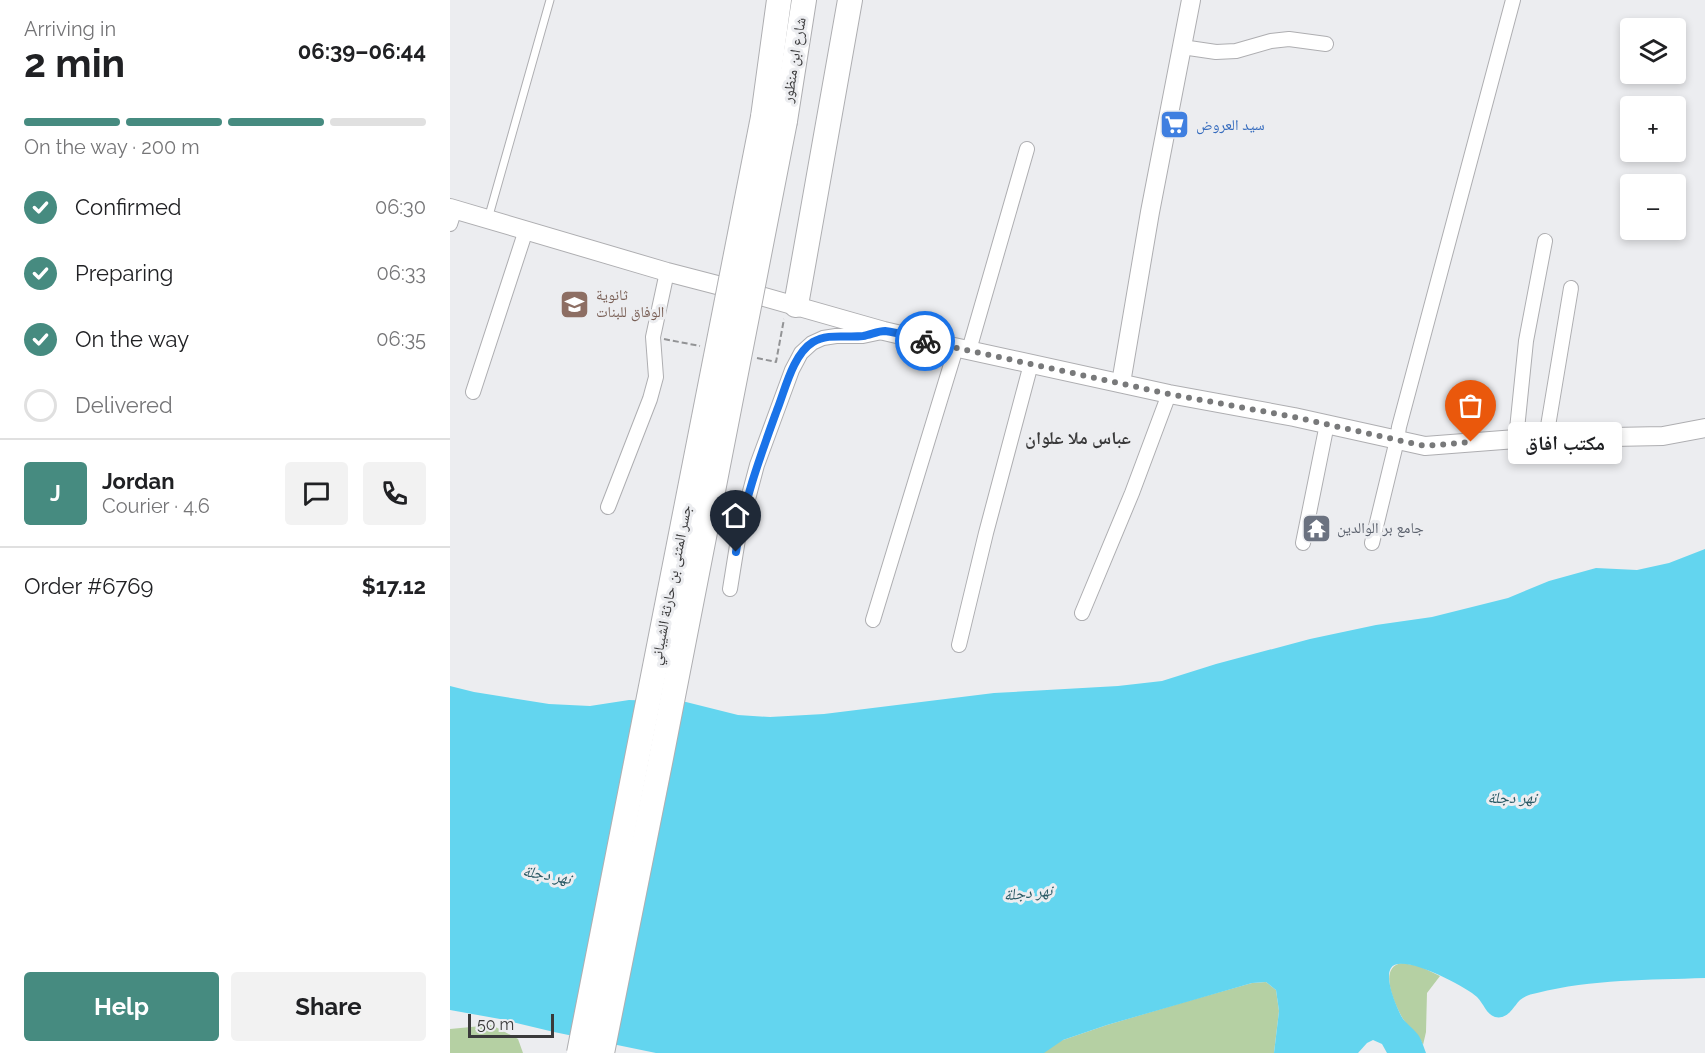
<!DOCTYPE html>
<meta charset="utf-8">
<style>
body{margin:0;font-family:Raleway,"Noto Naskh Arabic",sans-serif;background:#f2f2f2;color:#202124;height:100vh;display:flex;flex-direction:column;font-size:22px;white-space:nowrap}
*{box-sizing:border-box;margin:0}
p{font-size:20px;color:#757577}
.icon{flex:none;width:33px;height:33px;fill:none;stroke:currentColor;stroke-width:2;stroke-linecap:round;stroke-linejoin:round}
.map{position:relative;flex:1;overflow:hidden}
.side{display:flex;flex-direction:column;background:#fff;width:450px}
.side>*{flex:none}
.tools{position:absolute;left:1170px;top:18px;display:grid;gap:12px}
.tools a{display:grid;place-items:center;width:66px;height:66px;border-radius:6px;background:#fff;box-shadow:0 3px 9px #0003;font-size:30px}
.scale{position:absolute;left:18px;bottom:15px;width:86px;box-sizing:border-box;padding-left:6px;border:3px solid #3a3a3b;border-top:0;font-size:16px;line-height:21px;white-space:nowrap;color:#3a3a3b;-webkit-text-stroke:4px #ecedf0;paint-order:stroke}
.pin{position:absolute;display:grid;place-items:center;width:51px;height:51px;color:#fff;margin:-62px -26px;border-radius:50% 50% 50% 0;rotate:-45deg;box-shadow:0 0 6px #0007}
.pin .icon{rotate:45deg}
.courier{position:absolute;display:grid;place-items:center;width:60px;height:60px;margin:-30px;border:4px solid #1a73e8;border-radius:50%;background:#fff;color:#222;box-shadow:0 2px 8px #0007}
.bubble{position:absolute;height:42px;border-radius:6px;background:#fff;box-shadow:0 3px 9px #0003;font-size:20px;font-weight:700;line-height:42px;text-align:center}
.headline em{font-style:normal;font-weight:700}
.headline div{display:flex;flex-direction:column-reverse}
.headline{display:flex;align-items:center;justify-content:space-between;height:102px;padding:0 24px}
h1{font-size:39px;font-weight:700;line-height:45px}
.bar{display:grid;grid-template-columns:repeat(4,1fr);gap:9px 6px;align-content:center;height:72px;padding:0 24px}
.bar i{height:8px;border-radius:4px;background:#e0e0e0}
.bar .on{background:#468b80}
.bar p{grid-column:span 4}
.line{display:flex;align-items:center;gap:15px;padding:0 24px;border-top:2px solid #e0e0e0}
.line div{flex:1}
.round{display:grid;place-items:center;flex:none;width:63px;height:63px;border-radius:6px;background:#f2f2f2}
ol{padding:0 24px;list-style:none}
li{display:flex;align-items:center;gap:18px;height:66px}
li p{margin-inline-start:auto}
li .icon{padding:6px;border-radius:50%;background:#468b80;color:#fff;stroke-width:4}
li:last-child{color:#757577}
li i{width:33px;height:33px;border:3px solid #e0e0e0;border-radius:50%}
.action{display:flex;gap:12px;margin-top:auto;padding:12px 24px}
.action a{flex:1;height:69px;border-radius:6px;background:#468b80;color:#fff;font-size:24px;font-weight:700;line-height:69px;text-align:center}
.action a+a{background:#f2f2f2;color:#202124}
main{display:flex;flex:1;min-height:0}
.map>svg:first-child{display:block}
</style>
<main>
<section class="side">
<div class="headline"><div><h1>2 min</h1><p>Arriving in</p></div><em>06:39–06:44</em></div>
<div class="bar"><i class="on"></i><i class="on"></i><i class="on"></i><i></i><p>On the way · 200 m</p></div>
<ol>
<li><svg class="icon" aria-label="check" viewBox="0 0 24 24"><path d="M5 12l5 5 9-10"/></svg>Confirmed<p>06:30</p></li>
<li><svg class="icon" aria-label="check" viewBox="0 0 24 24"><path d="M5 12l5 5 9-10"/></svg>Preparing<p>06:33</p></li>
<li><svg class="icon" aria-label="check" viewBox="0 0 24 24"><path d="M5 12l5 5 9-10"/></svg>On the way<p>06:35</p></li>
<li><i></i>Delivered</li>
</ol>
<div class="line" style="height:108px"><b class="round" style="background:#468b80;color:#fff">J</b><div><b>Jordan</b><p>Courier · 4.6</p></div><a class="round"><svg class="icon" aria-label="chat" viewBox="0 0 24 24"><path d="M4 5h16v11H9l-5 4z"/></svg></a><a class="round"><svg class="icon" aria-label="phone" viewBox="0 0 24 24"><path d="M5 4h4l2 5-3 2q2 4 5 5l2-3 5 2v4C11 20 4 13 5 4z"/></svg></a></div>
<div class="line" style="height:78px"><div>Order #6769</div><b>$17.12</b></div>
<div class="action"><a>Help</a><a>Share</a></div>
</section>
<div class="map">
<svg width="1255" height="1053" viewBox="0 0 1255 1053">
<rect width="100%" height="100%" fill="#ecedf0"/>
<!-- green -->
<g fill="#b5d0a3">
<path d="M952,963L969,966L990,976L977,993L976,1032L973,1045C968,1033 960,1029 953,1019C945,1005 927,967 952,963Z"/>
<path d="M816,982L826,990L829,1011L824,1053H551L613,1040L657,1025L738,1001L802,983Z"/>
<path d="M42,1025L68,1039L73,1053H0V1029Z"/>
</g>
<!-- water -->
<path fill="#63d5ef" d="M1255,549V978C1199,980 1142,979 1087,993C1081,994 1075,996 1070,1000C1063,1007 1058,1020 1045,1017C1036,1014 1034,1004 1027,997C1016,987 951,952 941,968C934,978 947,1009 953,1019C958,1025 965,1030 969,1036C972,1041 974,1048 976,1053H937L932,1044L923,1040L917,1043L908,1053H824L829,1011L826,990L816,982L802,983L657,1025L613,1040L594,1053H206L104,1032L50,1019L0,1010V686L24,692L99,704L140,706L179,700L236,702L288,715L320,717L374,714L544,693L668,686L712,681L766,664L860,639L926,625L982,617L1058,598L1099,581L1146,568L1187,570L1219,563Z"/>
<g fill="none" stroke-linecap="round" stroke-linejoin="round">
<defs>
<path id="lane" d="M38,219L100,0"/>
<g id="street">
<path d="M732,47L766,52L786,51L821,41L839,39L876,44"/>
<path d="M0,224L5,209"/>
<path d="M519,350L577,149"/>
<path d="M23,392L76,230"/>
<path d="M1096,438L1121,288"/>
<path d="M1066,439L1076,341L1095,241"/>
<path d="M158,507L200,399L206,377L203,337L217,272"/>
<path d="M853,543L877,424"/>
<path d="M922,543L947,440L949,427L1063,0"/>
<path d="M280,589L289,533L307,465L342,370L351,353L362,343L373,338L386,336H413L432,332"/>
<path d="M632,613L682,493L719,394"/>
<path d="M423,620L506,348"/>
<path d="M509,645L536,533L581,364"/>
</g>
<g id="secondary">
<path d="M0,208L217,272L271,286"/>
<path d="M307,295L434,331L481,342L719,394L844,417L975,446L1066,439L1213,436L1255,428"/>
<path d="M671,383L700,212L741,0"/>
</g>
<g id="highway">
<path d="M313,117L329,0"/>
<path d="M335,121L354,0"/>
<path d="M346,305L400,0"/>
</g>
</defs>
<!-- lane casing -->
<use href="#lane" stroke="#aeaeb1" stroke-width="9"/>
<!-- street casing -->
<use href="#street" stroke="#aeaeb1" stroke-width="16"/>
<!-- secondary casing -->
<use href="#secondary" stroke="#aeaeb1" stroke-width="20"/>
<!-- highway casing -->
<use href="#highway" stroke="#aeaeb1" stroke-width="26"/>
<!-- path -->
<g stroke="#929395" stroke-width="2" stroke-dasharray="6 3" stroke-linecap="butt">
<path d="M214,339L250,346"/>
<path d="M307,358L326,362L334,319"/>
</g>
<!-- lane -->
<use href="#lane" stroke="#fff" stroke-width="7"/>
<!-- street -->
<use href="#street" stroke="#fff" stroke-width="14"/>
<!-- secondary -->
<use href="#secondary" stroke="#fff" stroke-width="18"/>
<!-- highway -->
<use href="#highway" stroke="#fff" stroke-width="24"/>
<defs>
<g id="highway-bridge">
<path d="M129,1053L313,117"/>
<path d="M152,1053L210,763L335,121"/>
</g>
</defs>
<!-- highway-bridge casing -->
<use href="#highway-bridge" stroke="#aeaeb1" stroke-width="26" stroke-linecap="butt"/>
<!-- highway-bridge -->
<use href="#highway-bridge" stroke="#fff" stroke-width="24"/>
</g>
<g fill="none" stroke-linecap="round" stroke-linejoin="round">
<!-- done -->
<path stroke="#78797a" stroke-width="6" stroke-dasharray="0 10.8" d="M475,341L719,394L844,417L961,443L975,446L1021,442"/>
<!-- route -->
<path stroke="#1a73e8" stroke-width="8" d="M286,552C293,503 310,457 327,410C335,390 343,354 363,342C378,333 396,338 413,336C420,335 428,331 435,331C448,332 463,338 475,341"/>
</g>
<!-- icons -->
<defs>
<symbol id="supermarket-square" viewBox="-11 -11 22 22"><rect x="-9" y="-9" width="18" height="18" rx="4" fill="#3f7fe0" stroke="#ecedf0"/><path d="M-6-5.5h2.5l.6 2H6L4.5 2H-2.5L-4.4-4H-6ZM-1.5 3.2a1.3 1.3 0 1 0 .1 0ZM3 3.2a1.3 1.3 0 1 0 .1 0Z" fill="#fff"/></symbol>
<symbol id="school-square" viewBox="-11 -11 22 22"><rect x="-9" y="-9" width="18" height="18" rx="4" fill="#8d6e63" stroke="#ecedf0"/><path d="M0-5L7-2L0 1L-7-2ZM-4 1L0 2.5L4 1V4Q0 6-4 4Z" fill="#fff"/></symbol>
<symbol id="temple-square" viewBox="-11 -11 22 22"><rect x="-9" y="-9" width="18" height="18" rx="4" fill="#6b7280" stroke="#ecedf0"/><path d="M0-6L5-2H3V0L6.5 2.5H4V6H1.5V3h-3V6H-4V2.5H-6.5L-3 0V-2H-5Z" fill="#fff"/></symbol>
</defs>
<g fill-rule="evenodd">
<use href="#supermarket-square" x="708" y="108" width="33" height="33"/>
<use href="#school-square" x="108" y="288" width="33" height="33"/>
<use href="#temple-square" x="850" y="512" width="33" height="33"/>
</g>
<g text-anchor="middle" stroke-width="6" stroke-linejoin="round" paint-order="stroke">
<!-- street labels -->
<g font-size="15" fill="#3a3a3b" stroke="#ecedf0">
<text transform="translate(344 60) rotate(-81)" y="5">شارع ابن منظور</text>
<text transform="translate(221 585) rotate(-79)" y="5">جسر المثنى بن حارثة الشيباني</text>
</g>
<!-- shop labels -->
<g font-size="15" fill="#366cbe" stroke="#ecedf0" text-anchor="start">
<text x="746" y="130">سيد العروض</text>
</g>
<!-- education labels -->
<g font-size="15" fill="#785e54" stroke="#ecedf0" text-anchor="start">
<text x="146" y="300">ثانوية<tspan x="146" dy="17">الوفاق للبنات</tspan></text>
</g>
<!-- worship labels -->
<g font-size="15" fill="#5b616d" stroke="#ecedf0" text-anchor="start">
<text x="887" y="533">جامع بر الوالدين</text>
</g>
<!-- water labels -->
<g font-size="16" font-style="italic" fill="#2a5a65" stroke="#ecedf0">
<text x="1062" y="803">نهر دجلة</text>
<text transform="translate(97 874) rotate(10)" y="6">نهر دجلة</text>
<text transform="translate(578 892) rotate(-6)" y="6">نهر دجلة</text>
</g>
<!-- quarter labels -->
<g font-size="18" font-weight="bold" fill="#3a3a3b" stroke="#ecedf0">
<text x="628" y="444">عباس ملا علوان</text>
</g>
</g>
</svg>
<div class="tools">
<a><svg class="icon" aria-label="layers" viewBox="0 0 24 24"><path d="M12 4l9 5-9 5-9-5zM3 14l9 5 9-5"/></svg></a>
<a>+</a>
<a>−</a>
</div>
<div class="scale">50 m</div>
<div class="pin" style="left:1021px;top:442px;background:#ea580c"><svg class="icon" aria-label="bag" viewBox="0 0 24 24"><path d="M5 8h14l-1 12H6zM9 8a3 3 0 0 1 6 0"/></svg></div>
<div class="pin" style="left:286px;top:552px;background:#1f2937"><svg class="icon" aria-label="home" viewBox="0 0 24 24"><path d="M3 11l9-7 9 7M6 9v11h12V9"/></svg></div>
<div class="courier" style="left:475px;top:341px"><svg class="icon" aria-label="bike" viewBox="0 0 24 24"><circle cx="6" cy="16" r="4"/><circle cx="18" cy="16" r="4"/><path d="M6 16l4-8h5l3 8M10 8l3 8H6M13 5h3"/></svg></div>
<div class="bubble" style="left:1058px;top:422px;width:114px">مكتب افاق</div>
</div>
</main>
